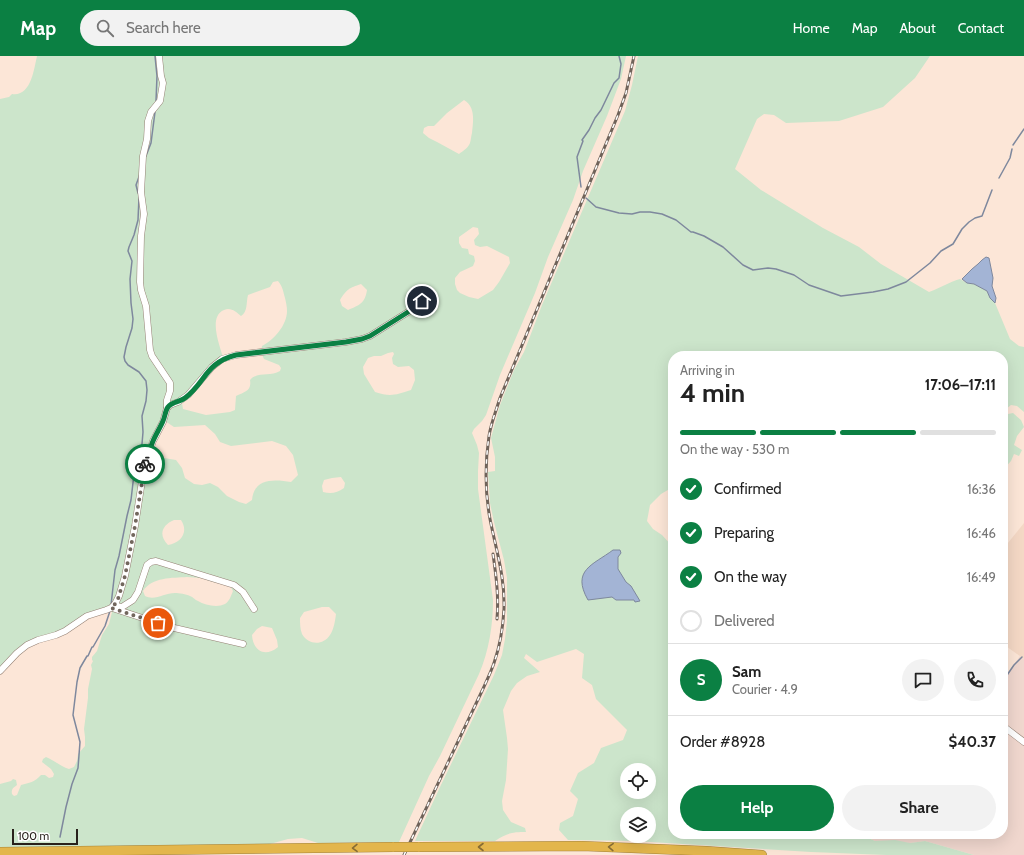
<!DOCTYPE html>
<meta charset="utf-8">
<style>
body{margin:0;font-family:Cabin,sans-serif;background:#f2f2f2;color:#222;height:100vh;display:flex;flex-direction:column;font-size:15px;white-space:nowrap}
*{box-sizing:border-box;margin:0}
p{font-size:13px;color:#767676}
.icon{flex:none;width:22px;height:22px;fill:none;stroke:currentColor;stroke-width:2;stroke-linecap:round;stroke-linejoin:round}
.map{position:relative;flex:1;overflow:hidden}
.sheet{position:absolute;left:668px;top:295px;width:340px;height:488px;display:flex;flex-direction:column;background:#fff;border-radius:16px;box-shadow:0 4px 16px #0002}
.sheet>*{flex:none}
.buttons{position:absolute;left:620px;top:707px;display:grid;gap:8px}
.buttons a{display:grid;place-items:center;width:36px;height:36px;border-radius:50%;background:#fff;box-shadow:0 4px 16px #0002;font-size:20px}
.scale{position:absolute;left:12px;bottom:10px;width:66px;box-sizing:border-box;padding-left:4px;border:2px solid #28211b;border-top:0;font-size:11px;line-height:14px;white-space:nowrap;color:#28211b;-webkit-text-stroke:3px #fff;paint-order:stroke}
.pin{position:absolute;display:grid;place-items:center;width:34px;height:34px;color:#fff;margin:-17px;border:2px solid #fff;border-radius:50%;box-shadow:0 1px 4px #0007}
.courier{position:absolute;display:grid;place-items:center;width:40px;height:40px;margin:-20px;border:3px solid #0b8043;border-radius:50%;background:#fff;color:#222;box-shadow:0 1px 5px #0007}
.headline em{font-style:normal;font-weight:700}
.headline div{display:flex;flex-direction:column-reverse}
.headline{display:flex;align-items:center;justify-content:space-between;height:68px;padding:0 12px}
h1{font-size:26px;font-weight:700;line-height:30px}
.bar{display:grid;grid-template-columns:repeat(4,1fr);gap:6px 4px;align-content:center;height:48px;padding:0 12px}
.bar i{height:5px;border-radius:3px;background:#e0e0e0}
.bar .on{background:#0b8043}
.bar p{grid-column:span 4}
.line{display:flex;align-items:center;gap:10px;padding:0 12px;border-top:1px solid #e0e0e0}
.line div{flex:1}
.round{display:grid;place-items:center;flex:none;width:42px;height:42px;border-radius:21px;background:#f2f2f2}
ol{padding:0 12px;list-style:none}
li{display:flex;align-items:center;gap:12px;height:44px}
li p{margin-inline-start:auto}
li .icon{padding:4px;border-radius:50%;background:#0b8043;color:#fff;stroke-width:4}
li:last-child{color:#767676}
li i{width:22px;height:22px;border:2px solid #e0e0e0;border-radius:50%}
.primary-button{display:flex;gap:8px;margin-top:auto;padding:8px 12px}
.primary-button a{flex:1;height:46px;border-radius:24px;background:#0b8043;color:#fff;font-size:16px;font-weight:700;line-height:46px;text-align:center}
.primary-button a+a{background:#f2f2f2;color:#222}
header{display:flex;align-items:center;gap:24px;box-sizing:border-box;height:56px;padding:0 20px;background:#0b8043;color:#fff}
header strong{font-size:19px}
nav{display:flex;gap:22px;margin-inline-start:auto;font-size:14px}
.search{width:280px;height:36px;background:#f2f2f2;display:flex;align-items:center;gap:10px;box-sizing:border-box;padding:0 14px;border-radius:22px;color:#767676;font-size:15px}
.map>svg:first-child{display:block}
</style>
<header>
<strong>Map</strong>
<div class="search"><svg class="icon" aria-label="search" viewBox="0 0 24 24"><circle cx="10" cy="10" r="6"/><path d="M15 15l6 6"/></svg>Search here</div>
<nav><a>Home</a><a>Map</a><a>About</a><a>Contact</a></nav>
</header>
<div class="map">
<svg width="1024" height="799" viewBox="0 0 1024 799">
<rect width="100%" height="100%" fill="#fce6d7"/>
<!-- commercial -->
<path fill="#f0d7ce" d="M1020,600L1024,603V799H974L925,785L910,787L875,785L860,778H1003V623Z"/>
<!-- built -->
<path fill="#f4d8c5" d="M1024,467V603L1003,588V493Z"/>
<!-- green -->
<g fill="#cce5cb" fill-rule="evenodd">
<path d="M37,0H626L621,23L607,60L583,115L573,144L548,201L535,237L500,319L486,359L482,365L474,373L472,377L477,389L479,397L478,415V433L493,544C493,569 489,595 479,618L440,700L429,720L399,786L318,787L302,782L288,783L270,788L0,792V728L11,725L13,723L16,724L17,729C13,732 11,733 12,738L14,740L17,739L21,729C29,727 35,726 41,719H45L49,722L53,721L54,718L51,713L42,706L43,703L46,701C54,704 61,711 69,713L74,711L77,705L78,698L85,690V681L84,673L88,642V633L92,613L91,609L93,605L92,604V601L97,595L102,579L109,568L112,556L109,555L95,559L32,589L0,614V43L9,41L12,38C31,41 34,13 37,0ZM464,44C476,51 473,66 472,77C471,80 471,84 470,87C468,92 463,95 459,98L437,86L429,82L423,77L424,72L428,70H434L447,57ZM473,171L478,172L479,178L474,184L475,189L480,191L487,190L509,201L510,207L499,226L493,234L478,243L469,241L460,237L457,234L455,228V222L460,216L473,210L475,205L474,200L469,198L468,193L462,192L459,187V181ZM278,225C283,231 283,235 285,242C286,246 287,251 287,255C287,269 274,284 262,290C261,295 262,299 264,303L279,309L281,312L280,315C270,321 258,315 250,324C252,335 244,336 236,340L235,354L230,356L206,359L183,353L182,347L190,340L218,308L224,305C221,292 207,261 224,254C231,251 236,256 241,260C248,256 246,246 248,239L270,231L273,226ZM361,228L367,234C365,247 360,249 348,254L342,250L340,244C347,233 349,232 361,228ZM393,296L394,298L392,302L393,308L398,311L409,310L414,314L415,324L411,334C396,339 390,341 375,336L364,318L363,311L368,302L374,300H381L388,297ZM165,365L174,371L205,369L215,378L220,386L231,390L272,385L286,390L293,399L298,419L291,426C274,423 254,422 252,444L246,448L239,446L227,440L218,431L210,427L202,429L194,428L185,422L182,412L176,404L164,402L151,397L156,383ZM341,421L345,427L344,432C337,437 331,438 323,436L322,430L324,424L332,422ZM174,464H181C189,476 181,487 168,489C158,479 162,469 174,464ZM187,521L201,522L213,526L230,530L233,535C231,540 229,546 225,548C217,552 205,549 198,545C195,544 193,541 190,540C186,538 179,537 175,537C164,537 155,545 145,540L143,535C152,521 172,522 187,521ZM322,551H329L336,558C335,565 334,573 330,579C323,590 308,589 302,578C300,573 300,567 300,562L304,556ZM262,570L272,572L277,584L278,591C265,602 253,595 252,579L257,573Z"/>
<path d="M638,0H930L915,22L883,51L839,65L786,67L774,59L764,58L757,63L735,113L761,134L823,172L859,191L881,208L929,236C940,232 949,226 960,223L967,227L974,228L987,235L990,242L995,247L1010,283L1019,290L1024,291V356L1017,350L1011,349L1006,353L1008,358L1013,357L1021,364L1024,371L1017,380L1014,389L1022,394L1019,400L1014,398L1011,405L1003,414V300H673V431L661,438L650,449L647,465L653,473L662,479L673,491V778H860L875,785L895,784L910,787L925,785L974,799H886L811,796L634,785L568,784L559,774L560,767L573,760L578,743L570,735L578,717L594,707L601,692L623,684L627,674L596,643L592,629L582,622L584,598L576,593L537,606L526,598L524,602L540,616L527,620L517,627L511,635L503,654L507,682L508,693L506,724L502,745L503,754L511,766L525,772L526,776C512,776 507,777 495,785H415L440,731L494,619L502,599L505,583L507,565V522L504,504L494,466L490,447L488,416L495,415V401L491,382L500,349L514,314L524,296L542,249L625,55L632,29ZM627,714H649V736H627ZM627,758H649V780H627Z"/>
</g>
<!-- water -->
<g fill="#a3b4d5" stroke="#7e889d">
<path d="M986,201L989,202L993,222L992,230L996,242L995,247L990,242L987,235L974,228L967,227L962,223L972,213L978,208L982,204Z"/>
<path d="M613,494H620L621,497L618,501V513L626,526L631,530L640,545L635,546L634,544H616L612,541L588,544C571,514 593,509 613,494Z"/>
</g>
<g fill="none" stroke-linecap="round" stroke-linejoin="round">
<!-- stream -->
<g stroke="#7e889d" stroke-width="1.5">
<path d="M155,0L157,20L156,45"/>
<path d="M1013,89L1024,73"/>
<path d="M146,100L151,87L155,56"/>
<path d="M999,122L1010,102L1012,93"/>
<path d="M581,131L577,101L583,85L582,84L589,74L595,62L601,54L614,27L619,22L621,8L619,0"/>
<path d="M138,137L136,129L140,118"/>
<path d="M586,142L596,151L619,157L632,158L640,156H650L662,158L676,164L691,176H693L704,180L723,191L743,209L753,214L768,212L776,213L794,219L809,229L841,240L873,236L888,233L906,226L930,207L941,195L953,188L962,173L969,166L975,162L982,160L992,134"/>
<path d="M111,549L115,514L119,500L127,460L131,444L134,418L142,388L143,376L142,360L146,345L147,334L146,325L139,316L128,309L125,305L124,301L126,291L132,272L133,263L131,247L130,223L132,205L128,195L129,191L134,179L138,164L139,141"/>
<path d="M1003,625L1014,609L1022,601"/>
<path d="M1003,627L1007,630V634"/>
<path d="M1003,643L1004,642"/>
<path d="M60,781L66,751L72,728L78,712L80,686L73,659L77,626L80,612L87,600H88L92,591H93L105,570L110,555"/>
</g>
<defs>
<g id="minor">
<path d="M159,0L161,20L163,27L160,45L151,56L148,65L147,83L143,100L141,136L144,158L141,180L140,226L141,234L146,250L150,294L152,300L170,327V335L167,344V352"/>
<path d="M115,548L119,551H122L133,544L138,536L147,509L151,506L156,505L234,529L243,536L254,553"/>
<path d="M115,553L170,571L243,588"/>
<path d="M0,615L17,597L27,589L38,584L56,579L65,575L87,560L106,554L111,552L115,548L119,540L125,520L135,470L144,412L153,385L163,366L167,352L170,349L178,346L188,339L212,311L222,303L236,299L346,286L362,283L370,280L416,251L422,245"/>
<path d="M1003,670L1024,686"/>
</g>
<g id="highway">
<path d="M418,791L582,790L706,795L762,799"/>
<path d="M0,796L394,791"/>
</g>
</defs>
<!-- minor casing -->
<use href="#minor" stroke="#958174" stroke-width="7"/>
<!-- highway casing -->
<use href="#highway" stroke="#a2823b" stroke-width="10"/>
<!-- minor -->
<use href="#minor" stroke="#fff" stroke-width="6"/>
<!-- highway -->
<use href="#highway" stroke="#e3b64c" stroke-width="9"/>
<defs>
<g id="rail">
<path d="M493,498C496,519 499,541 497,563"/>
<path d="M404,799L482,635C486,626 491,616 494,607C500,590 503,571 504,553C505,520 496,494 490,463C485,436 485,407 489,380C491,367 496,355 500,342L618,59L626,37L634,0"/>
</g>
</defs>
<!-- rail casing -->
<use href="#rail" stroke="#6f635a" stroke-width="3"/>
<!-- rail -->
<use href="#rail" stroke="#fff" stroke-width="1.5" stroke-dasharray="4.5" stroke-linecap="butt"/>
<defs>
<path id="highway-bridge" d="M394,791H418"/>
</defs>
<!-- highway-bridge casing -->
<use href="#highway-bridge" stroke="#a2823b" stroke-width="10" stroke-linecap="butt"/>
<!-- highway-bridge -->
<use href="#highway-bridge" stroke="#e3b64c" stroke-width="9"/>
</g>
<!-- one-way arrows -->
<defs><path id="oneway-chevron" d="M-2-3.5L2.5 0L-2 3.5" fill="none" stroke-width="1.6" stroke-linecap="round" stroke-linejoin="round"/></defs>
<g stroke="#866c34">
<use href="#oneway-chevron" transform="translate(481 791) rotate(180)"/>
<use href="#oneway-chevron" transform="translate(611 791) rotate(-178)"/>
<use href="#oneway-chevron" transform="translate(355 792) rotate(179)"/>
</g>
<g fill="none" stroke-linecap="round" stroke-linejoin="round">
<!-- done -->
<path stroke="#72665d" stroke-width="4" stroke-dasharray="0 7.2" d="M145,408L135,470L125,520L118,543L115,548L111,552L158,567"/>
<!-- route -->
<path stroke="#0b8043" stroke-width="5" d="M145,408C148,401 150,392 153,385C156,378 160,372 163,365C165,361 165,355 168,351C172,346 180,346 185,342C206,326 205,307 236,299L346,286L362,283L370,280L416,251L422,245"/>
</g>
</svg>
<div class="buttons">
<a><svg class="icon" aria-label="locate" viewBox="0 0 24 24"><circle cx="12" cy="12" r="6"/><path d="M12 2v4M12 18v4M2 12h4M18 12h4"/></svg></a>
<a><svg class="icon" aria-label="layers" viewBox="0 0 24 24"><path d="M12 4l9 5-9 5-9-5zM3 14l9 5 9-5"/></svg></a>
</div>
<div class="scale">100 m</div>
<div class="pin" style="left:158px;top:567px;background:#ea580c"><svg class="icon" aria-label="bag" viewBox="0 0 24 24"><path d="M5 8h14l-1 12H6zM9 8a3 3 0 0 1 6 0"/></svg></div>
<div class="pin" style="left:422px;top:245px;background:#1f2937"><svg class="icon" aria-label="home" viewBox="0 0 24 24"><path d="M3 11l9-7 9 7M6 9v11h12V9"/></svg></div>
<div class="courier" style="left:145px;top:408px"><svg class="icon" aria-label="bike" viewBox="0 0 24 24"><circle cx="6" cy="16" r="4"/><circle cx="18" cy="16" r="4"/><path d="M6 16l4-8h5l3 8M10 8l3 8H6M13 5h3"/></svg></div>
<section class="sheet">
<div class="headline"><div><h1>4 min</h1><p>Arriving in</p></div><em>17:06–17:11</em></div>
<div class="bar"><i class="on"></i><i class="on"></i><i class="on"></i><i></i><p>On the way · 530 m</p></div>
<ol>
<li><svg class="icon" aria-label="check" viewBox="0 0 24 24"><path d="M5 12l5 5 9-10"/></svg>Confirmed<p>16:36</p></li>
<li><svg class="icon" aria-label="check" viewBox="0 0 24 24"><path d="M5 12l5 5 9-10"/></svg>Preparing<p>16:46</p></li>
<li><svg class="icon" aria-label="check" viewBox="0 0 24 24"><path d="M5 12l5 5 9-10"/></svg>On the way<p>16:49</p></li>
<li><i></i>Delivered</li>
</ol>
<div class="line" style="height:72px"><b class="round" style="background:#0b8043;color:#fff">S</b><div><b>Sam</b><p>Courier · 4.9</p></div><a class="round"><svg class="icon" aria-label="chat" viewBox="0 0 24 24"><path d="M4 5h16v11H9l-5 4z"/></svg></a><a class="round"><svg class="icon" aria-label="phone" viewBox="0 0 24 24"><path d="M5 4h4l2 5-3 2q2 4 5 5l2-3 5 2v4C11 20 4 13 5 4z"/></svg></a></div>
<div class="line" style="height:52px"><div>Order #8928</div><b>$40.37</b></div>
<div class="primary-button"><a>Help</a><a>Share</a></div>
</section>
</div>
